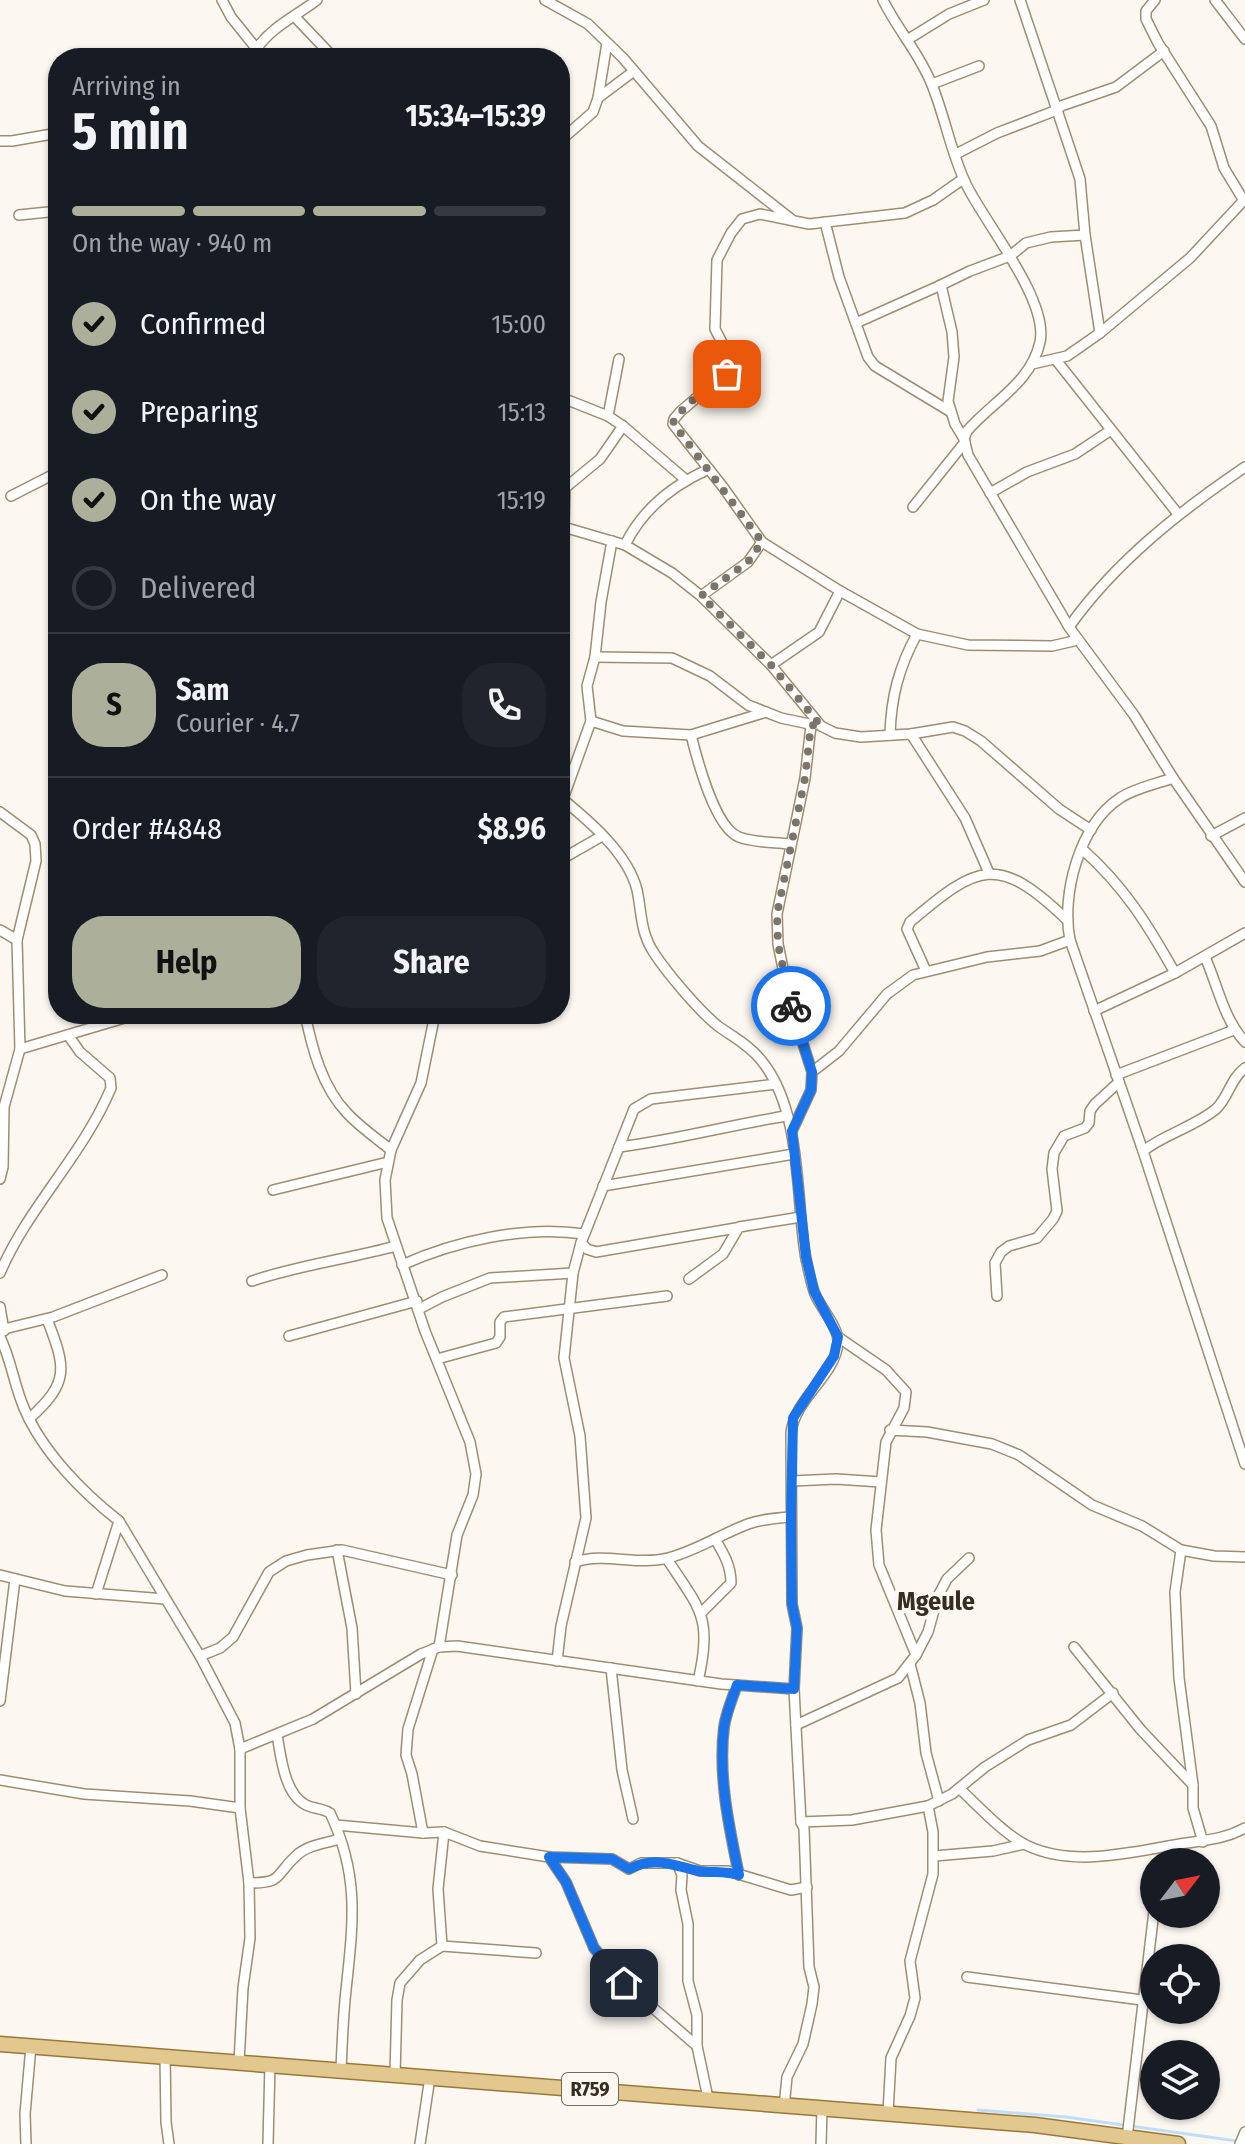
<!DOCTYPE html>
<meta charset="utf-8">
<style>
body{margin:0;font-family:"Fira Sans Condensed",sans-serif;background:#20242c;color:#f1f3f6;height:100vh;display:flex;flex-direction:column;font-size:30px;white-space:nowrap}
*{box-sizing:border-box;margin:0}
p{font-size:26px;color:#9ea1a6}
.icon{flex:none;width:44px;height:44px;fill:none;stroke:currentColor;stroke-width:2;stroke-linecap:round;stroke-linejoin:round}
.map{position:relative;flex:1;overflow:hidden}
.side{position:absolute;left:48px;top:48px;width:522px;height:976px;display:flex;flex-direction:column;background:#171b24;border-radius:32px;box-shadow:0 2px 6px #0004}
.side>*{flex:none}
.needle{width:52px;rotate:58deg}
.tools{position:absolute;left:1140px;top:1848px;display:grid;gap:16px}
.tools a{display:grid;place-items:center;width:80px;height:80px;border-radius:50%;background:#171b24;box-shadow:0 2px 6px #0004;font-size:40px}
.pin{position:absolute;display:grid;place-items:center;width:68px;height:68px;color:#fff;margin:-34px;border-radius:16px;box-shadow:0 4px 12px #0006}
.courier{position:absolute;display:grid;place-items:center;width:80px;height:80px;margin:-40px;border:6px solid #1a73e8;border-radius:50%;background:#fff;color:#222;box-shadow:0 2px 10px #0007}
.headline em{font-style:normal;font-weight:700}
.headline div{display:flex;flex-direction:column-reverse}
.headline{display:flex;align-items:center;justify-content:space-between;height:136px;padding:0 24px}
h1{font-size:52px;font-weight:700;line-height:60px}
.bar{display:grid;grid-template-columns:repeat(4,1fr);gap:12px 8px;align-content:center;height:96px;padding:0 24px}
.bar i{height:10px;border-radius:6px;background:#363941}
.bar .current{background:#acaf9a}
.bar p{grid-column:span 4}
.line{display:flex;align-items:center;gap:20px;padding:0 24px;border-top:2px solid #363941}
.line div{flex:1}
.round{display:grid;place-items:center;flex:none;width:84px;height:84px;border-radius:32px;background:#20242c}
ol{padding:0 24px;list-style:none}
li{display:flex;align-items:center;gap:24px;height:88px}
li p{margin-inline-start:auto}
li .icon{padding:8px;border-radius:50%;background:#acaf9a;color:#111;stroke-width:4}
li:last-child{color:#9ea1a6}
li i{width:44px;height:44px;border:4px solid #363941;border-radius:50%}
.action{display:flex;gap:16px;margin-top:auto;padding:16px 24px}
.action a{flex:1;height:92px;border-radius:32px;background:#acaf9a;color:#111;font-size:32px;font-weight:700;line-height:92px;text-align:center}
.action a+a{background:#20242c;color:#f1f3f6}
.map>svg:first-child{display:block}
</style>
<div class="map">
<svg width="1245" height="2144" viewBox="0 0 1245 2144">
<rect width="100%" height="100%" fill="#fcf7f1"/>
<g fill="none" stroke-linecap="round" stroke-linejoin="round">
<!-- stream -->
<path stroke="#c0def8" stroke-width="3" d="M978,2110L1066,2117L1237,2141"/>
<defs>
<g id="minor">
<path d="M222,0L231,17L264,58"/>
<path d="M545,0L588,24L623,58L698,146L791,219"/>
<path d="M883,0C897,29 920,54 932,85C945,117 951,153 966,184C984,222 1049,300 1040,342C1031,383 993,401 967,431L964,439L968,455L1069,627L1134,715L1173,778L1245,882"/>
<path d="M1155,0L1146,11V19L1158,43L1211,126L1224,168L1244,201"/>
<path d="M1215,0L1245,39"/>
<path d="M295,17L334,58"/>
<path d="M907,40L949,14L984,0"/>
<path d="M257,48C273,26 296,16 317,0"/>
<path d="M932,84L979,66"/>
<path d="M598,98L607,43"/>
<path d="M0,141H12L58,133"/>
<path d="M560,141L593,112L598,98L634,71"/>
<path d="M956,154L997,133L1057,110L1020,0"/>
<path d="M963,179L933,200L905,213L809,224L760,214L742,219L731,233L717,260L715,329L734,366L681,411L674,419L673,424L723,487L762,542L840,591L917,634L968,645L1052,646L1078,640"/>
<path d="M19,215L58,211"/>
<path d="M825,222L839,277L868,357L875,366L951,412"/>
<path d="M1085,235L1100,333"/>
<path d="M856,323L941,285"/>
<path d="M1056,360L1178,514"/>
<path d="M1032,364L1067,356L1100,333L1190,258L1245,199"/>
<path d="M560,397L608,416L623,426L686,480"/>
<path d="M608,416L619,359"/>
<path d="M964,439L955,424L948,401L954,357L952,332L941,285L970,271L1010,256L1026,243L1051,237L1085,235L1080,179L1057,110L1061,106L1116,87L1164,51"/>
<path d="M990,493L1027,472L1075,454L1111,430"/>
<path d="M11,496L58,472"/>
<path d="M913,507L965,442"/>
<path d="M560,526L625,545L672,573L701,596L771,665L821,726L835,733L861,737L911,734L953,727L965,731L981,741L1059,809L1091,830"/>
<path d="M560,541L564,527L565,488L600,459L623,426"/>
<path d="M625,545C643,508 673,485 709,469"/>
<path d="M701,596L748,562L762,542"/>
<path d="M1069,627C1115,562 1180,511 1245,467"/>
<path d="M595,657L672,658L710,676L748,705L781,718L814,725"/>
<path d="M771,665L819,632L840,591"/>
<path d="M591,721L623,731L691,735L766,712"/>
<path d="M911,734L965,818L989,873"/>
<path d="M691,735C697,759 715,828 739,837C754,843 775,842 790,844"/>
<path d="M890,735C891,697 899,667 917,634"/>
<path d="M1173,778C1156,784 1135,788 1120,798C1079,825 1061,895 1070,940L1143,1151L1245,1464"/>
<path d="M560,797C588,820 628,853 637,890C642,913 640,932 654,953C667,973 700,1012 718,1026C733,1037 749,1045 761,1060C803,1111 795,1197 806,1259C809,1271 811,1284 815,1294C821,1309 839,1327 838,1343C835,1377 795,1397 791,1433L792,1604L797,1628L794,1689L801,1822L804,1828L809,1967L814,1987L812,2004L803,2044L787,2077L784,2107"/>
<path d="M563,799L591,721L587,686L595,657L601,602L612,541"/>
<path d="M0,812L31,835L35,844L36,861L17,940L20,1049L4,1107L3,1167L0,1179"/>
<path d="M1211,836L1245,818"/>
<path d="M1082,849C1124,886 1148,925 1175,973"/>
<path d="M560,860L602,836"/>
<path d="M0,930L17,940"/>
<path d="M1205,957C1218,986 1223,1018 1245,1042"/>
<path d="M926,971L907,929L910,922C978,864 998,854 1066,919"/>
<path d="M1094,1011L1175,973L1245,933"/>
<path d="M305,1014C312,1048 322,1087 347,1113C360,1127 376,1138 391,1150"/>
<path d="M435,1014L421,1083L391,1150L385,1180L387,1218L425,1331L470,1442L476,1474L473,1495L457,1535L439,1647"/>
<path d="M20,1049L138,1014"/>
<path d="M812,1072L839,1051L887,994L913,975L987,957L1040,951L1070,940"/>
<path d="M1116,1075L1234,1030"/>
<path d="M792,1131L811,1090L812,1072L790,1003L778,944L777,914L805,778L811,725"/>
<path d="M619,1147C676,1140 730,1125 786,1116"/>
<path d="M1143,1151C1165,1134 1194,1127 1216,1109C1229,1097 1230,1079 1245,1068"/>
<path d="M603,1186L794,1154"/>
<path d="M273,1190L388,1162"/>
<path d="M581,1243L587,1249L596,1252L736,1228"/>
<path d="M402,1265C455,1241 526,1225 584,1234"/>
<path d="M0,1273C28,1207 83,1155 111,1088L110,1078L80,1052L68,1035"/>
<path d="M689,1279L723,1254L739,1227L801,1217"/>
<path d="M252,1281C299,1265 348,1259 396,1246"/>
<path d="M997,1296L995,1263L1001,1252L1009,1246L1037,1238L1053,1219L1057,1211L1052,1169L1054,1153L1064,1136L1085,1128L1089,1123L1090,1111L1095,1104L1119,1082"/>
<path d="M0,1307L4,1331"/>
<path d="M419,1309L442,1297L490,1278L573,1273"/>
<path d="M4,1329L53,1317L162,1275"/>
<path d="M289,1336L417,1301"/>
<path d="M0,1337C11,1359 14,1385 24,1408C42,1451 82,1492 119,1521L200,1656L235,1723L240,1749V1808L249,1883L250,1938L243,1988L239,2062"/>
<path d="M838,1337L886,1370L906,1392L904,1408L886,1442L876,1530L879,1565L916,1655"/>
<path d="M437,1359L496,1343L500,1337V1322L504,1317L667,1296"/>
<path d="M29,1419C70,1382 66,1368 47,1319"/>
<path d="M890,1430L927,1432L992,1444L1019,1455L1092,1505L1142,1526L1181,1550L1214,1556L1245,1557"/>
<path d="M792,1481L836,1479L881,1482"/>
<path d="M337,1550L352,1628L356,1694"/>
<path d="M1181,1550L1175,1592L1179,1678L1193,1785V1808L1203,1842"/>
<path d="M667,1559C700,1609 713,1618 698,1681"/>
<path d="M575,1562C605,1552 637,1566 668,1558C696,1551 721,1534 748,1524C762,1519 776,1518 791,1517"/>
<path d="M0,1575L65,1591L165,1599"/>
<path d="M96,1594L119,1521"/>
<path d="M701,1613L731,1583C731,1566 724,1554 715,1539"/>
<path d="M1074,1647L1141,1730L1193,1785"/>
<path d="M200,1656L220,1648L233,1637L269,1572L286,1561L307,1555L342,1550L452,1575"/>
<path d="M557,1661L561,1626L586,1518L580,1436L564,1358L573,1273L581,1243L634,1109L651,1099L776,1084"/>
<path d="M910,1664L920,1703L926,1753L939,1801"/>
<path d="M611,1668L622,1770L633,1819"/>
<path d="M737,1685C732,1699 726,1713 724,1727C718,1776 729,1827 739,1875"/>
<path d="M0,1701L15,1579"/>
<path d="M796,1725L898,1678L916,1655L928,1632L938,1596L947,1579L969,1558"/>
<path d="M277,1735C281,1756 284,1794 306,1805C314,1809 322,1808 330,1813C360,1876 353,1924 346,1990C343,2017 342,2044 341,2071"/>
<path d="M240,1749L313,1719L421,1654L439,1647L457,1646L721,1684L794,1689"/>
<path d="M0,1780L84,1794L190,1801L240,1808"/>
<path d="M960,1789C978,1806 1004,1834 1026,1845C1073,1868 1132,1852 1180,1844C1204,1840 1223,1840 1245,1828"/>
<path d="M801,1822L852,1820L928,1806L952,1794L985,1767L1028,1740L1071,1725L1113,1693"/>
<path d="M336,1825L423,1833L444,1832L480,1846L549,1857L612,1859L629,1869L641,1863H677L700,1871H728L791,1890L807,1887"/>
<path d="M423,1833L412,1774L406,1755L408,1729L433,1649"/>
<path d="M934,1856L993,1851L1024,1844"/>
<path d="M549,1857L566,1882L594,1948L624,1983L697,2046"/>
<path d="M677,1863L682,1875L681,1890L688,1924V1981L697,2015V2046L708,2098"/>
<path d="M249,1883C285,1883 274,1875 297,1855C308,1845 326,1843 340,1839"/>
<path d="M442,1946L438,1889L444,1832"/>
<path d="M967,1977L1142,2000"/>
<path d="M165,2055L166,2122L169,2144"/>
<path d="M395,2075L397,2000L400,1983L420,1960L442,1946L536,1953"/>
<path d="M888,2113L891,2058L910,2016L915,1998L910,1961L933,1874V1832L928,1806"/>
<path d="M1127,2138L1154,1911"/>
<path d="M26,2144L25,2114L31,2046"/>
<path d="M268,2144L270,2064"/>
<path d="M420,2144L430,2077"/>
<path d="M821,2144L822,2108"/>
<path d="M1240,2144L1245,2132"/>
</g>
<path id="primary" d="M0,2044L1035,2125L1178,2144"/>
</defs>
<!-- minor casing -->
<use href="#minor" stroke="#a08d6e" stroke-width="12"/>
<!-- primary casing -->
<use href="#primary" stroke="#997937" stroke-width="17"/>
<!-- minor -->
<use href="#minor" stroke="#fff" stroke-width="9"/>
<!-- primary -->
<use href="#primary" stroke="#e2c78e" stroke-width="14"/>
</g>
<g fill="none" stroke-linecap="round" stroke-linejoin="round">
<!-- done -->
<path stroke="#7b746a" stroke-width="8" stroke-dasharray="0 14.4" d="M727,374C713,384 679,408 673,423L762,542L748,562L701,596L771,665L821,726L811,725L805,778L777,914L778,944L791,1006"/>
<!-- route -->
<path stroke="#1a73e8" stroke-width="10" d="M624,1983L594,1948L566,1882L549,1857L612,1859L629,1869C656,1855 673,1866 699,1871C713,1873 726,1871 739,1875C729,1827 718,1776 724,1727C726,1713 732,1699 737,1685L794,1689L797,1628L792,1604L791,1517L793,1418L834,1356L838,1337L814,1291L806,1257L792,1131L811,1090L812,1072L791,1006"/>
</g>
<g text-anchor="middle" stroke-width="8" stroke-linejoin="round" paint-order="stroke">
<!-- shield labels -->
<rect fill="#fcf7f1" stroke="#716a5f" stroke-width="2" x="562" y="2073" width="56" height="32" rx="6"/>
<g font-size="20" font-weight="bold" fill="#352d21">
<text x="590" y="2096">R759</text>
</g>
<!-- quarter labels -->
<g font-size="26" font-weight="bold" fill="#352d21" stroke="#fcf7f1">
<text x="936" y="1610">Mgeule</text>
</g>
</g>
</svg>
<div class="tools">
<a><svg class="needle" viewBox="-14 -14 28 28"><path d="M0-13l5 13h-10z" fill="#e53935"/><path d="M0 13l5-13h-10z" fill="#9ea1a6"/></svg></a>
<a><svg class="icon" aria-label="locate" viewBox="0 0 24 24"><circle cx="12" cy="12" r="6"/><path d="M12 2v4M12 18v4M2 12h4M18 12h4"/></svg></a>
<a><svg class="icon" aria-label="layers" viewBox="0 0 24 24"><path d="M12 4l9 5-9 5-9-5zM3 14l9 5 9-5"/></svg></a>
</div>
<div class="pin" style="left:727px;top:374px;background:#ea580c"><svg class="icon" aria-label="bag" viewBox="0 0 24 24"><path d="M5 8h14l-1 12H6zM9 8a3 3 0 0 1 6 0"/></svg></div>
<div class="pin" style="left:624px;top:1983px;background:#1f2937"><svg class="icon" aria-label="home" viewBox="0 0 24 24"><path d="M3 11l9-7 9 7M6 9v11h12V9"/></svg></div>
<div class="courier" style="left:791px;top:1006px"><svg class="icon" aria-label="bike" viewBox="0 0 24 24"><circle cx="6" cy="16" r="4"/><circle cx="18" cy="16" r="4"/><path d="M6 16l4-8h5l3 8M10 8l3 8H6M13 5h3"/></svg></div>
<section class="side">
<div class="headline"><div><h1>5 min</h1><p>Arriving in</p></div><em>15:34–15:39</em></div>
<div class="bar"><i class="current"></i><i class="current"></i><i class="current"></i><i></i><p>On the way · 940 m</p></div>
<ol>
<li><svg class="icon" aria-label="check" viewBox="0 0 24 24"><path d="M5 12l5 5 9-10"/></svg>Confirmed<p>15:00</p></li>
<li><svg class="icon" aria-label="check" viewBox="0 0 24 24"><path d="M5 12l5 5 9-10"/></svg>Preparing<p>15:13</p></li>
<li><svg class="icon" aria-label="check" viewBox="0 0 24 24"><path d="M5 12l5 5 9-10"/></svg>On the way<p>15:19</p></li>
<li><i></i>Delivered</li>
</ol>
<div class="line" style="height:144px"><b class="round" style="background:#acaf9a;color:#111">S</b><div><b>Sam</b><p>Courier · 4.7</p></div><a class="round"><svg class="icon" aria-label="phone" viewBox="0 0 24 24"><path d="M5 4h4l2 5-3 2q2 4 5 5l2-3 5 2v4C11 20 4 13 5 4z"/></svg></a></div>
<div class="line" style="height:104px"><div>Order #4848</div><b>$8.96</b></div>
<div class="action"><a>Help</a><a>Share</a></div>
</section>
</div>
